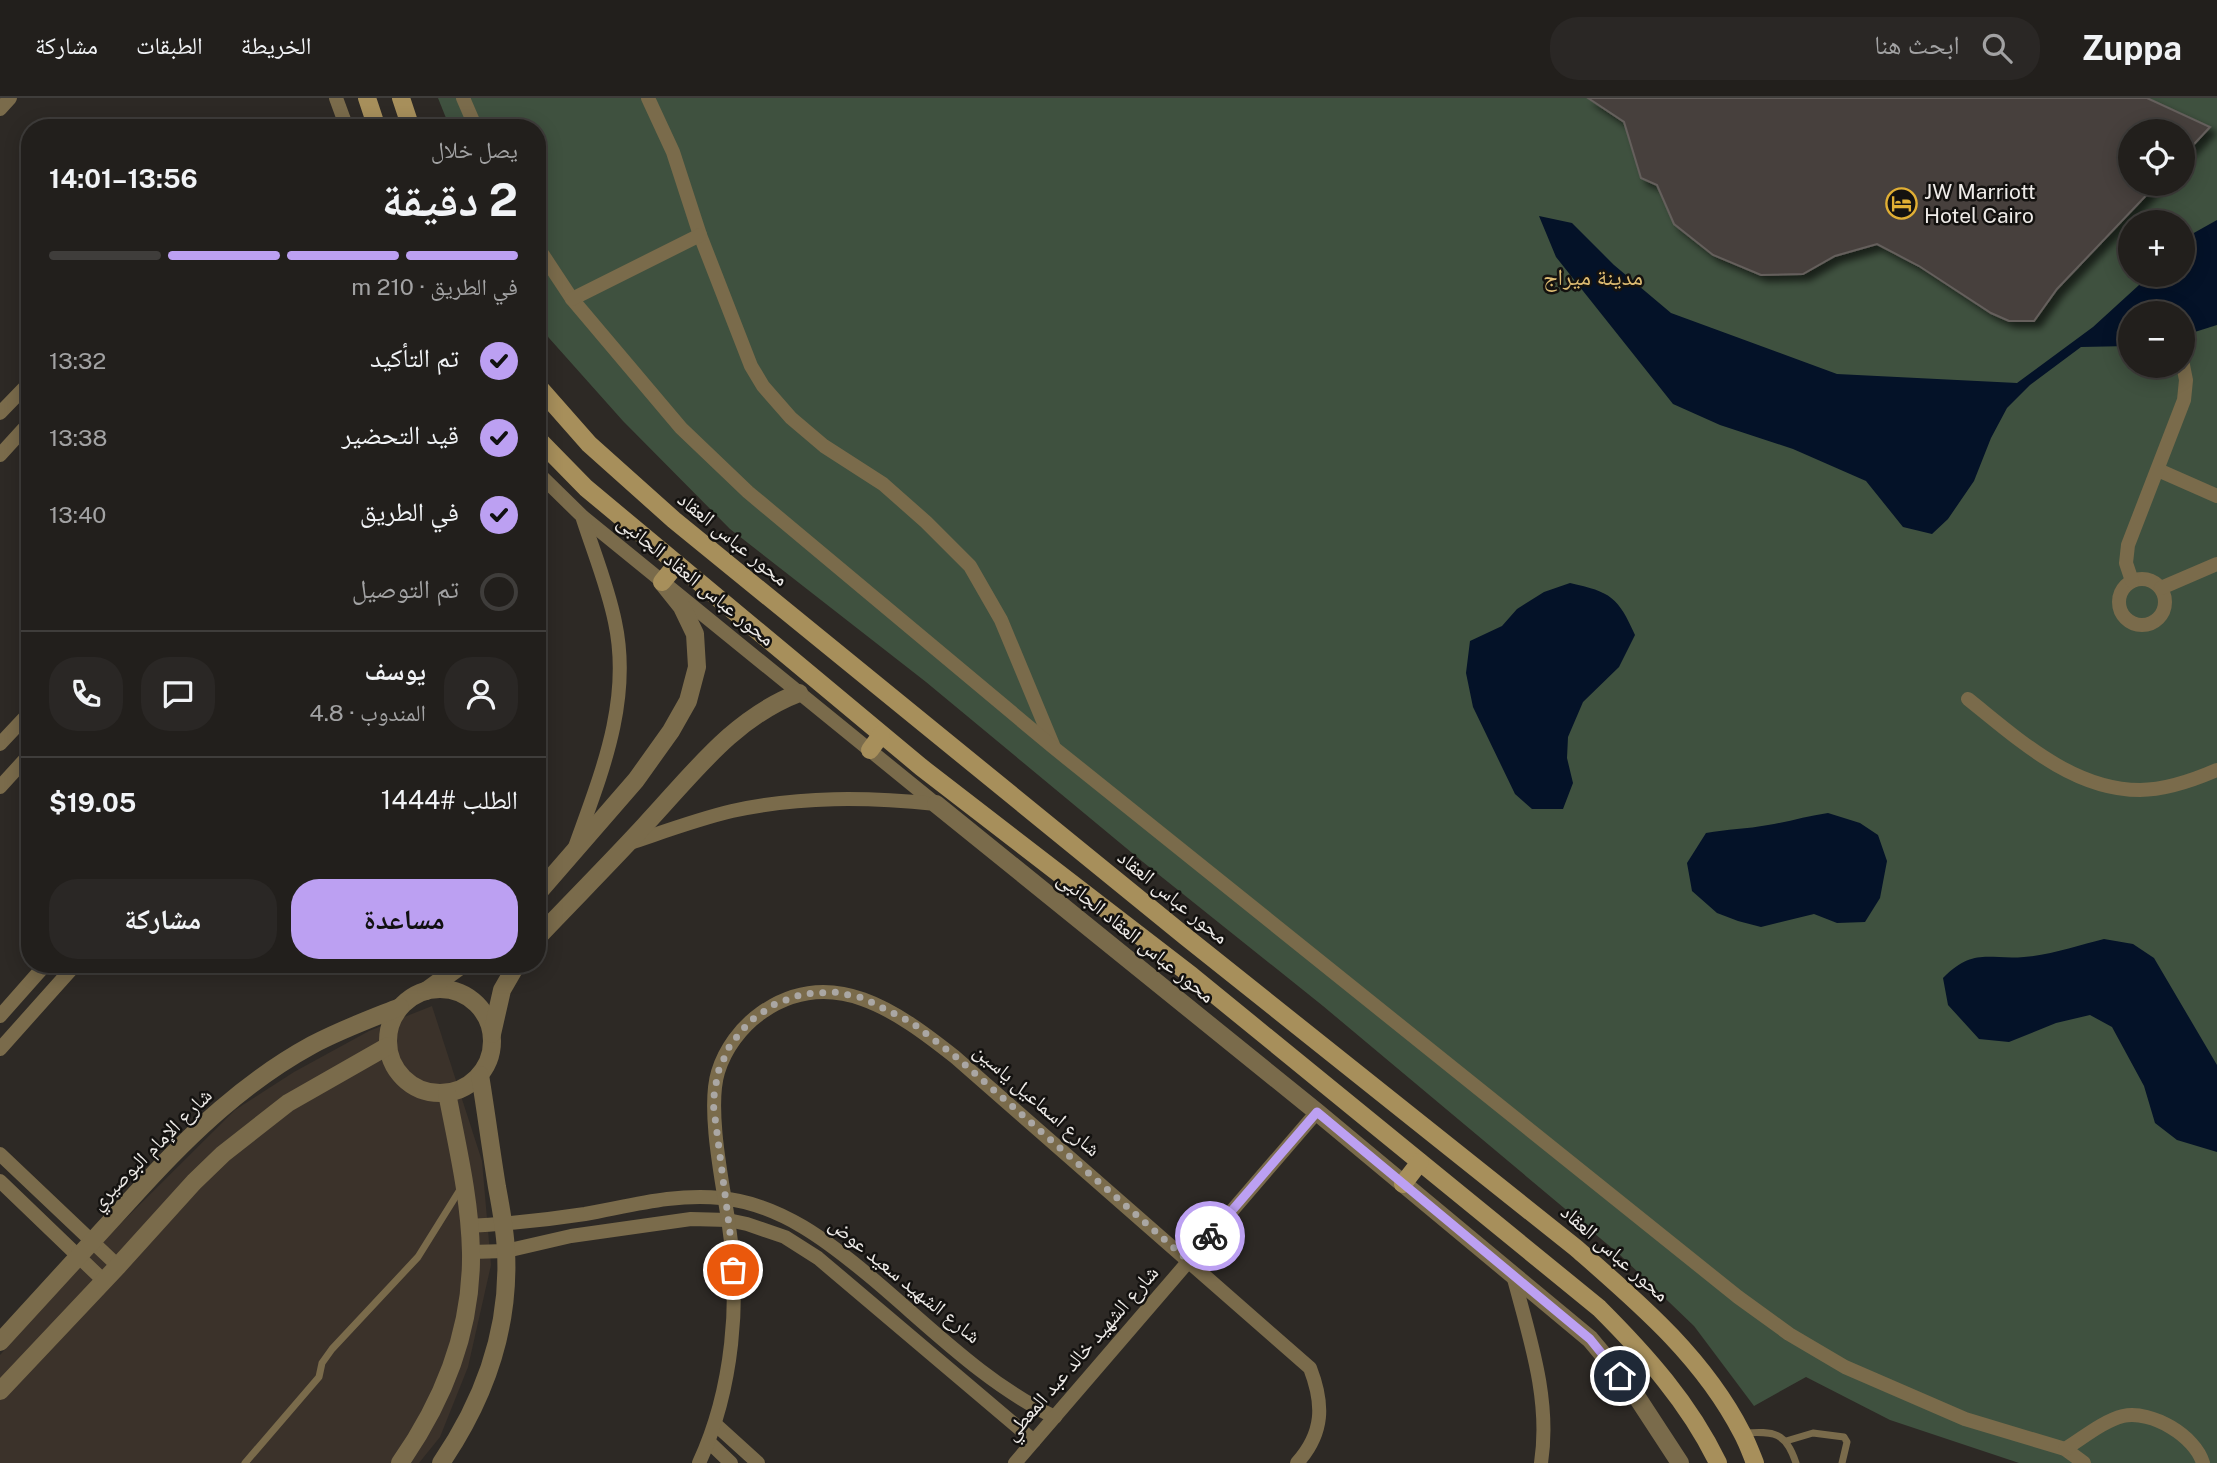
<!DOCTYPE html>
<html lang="ar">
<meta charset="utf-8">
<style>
body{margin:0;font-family:"Public Sans","Noto Naskh Arabic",sans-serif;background:#2a2725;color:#f1f3f6;direction:rtl;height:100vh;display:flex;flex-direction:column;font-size:26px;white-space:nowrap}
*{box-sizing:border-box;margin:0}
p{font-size:23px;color:#a2a2a3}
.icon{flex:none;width:38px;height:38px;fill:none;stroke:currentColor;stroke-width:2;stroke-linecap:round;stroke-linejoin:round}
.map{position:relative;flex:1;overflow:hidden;direction:ltr}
.drawer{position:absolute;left:21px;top:21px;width:525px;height:854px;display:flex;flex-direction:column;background:#221f1c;border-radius:28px;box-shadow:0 4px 18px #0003,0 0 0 2px #3f3d3b;direction:rtl}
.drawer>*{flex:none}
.controls{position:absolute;left:2118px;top:21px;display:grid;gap:14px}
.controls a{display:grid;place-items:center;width:77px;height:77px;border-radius:50%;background:#221f1c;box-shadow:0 4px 18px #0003,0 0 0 2px #3f3d3b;font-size:35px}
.pin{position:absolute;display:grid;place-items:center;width:60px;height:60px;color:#fff;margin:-30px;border:4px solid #fff;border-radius:50%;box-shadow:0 2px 7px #0007}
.courier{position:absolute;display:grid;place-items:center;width:70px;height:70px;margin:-35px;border:5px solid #bca0f2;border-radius:50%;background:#fff;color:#222;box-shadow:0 2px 9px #0007}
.head em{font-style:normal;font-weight:700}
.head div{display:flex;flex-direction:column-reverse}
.head{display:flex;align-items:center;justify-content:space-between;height:119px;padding:0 28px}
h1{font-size:46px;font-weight:700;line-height:52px}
.bar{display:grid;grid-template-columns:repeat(4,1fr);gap:10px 7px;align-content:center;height:84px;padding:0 28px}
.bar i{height:9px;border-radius:5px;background:#3f3d3b}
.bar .active{background:#bca0f2}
.bar p{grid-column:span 4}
.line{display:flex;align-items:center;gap:18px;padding:0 28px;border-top:2px solid #3f3d3b}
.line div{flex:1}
.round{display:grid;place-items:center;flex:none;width:74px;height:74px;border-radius:28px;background:#2a2725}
ol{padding:0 28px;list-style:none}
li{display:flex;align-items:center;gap:21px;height:77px}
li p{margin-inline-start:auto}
li .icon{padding:7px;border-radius:50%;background:#bca0f2;color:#111;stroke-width:4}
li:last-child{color:#a2a2a3}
li i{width:38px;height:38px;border:4px solid #3f3d3b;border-radius:50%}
.primary-button{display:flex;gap:14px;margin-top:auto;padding:14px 28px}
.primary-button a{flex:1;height:80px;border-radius:28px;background:#bca0f2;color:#111;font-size:28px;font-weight:700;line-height:80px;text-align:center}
.primary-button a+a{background:#2a2725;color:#f1f3f6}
header{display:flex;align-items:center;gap:42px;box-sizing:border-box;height:98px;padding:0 35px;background:#221f1c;border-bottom:2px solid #3f3d3b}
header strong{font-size:33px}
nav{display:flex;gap:38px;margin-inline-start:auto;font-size:24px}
.search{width:490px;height:63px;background:#2a2725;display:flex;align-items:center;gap:18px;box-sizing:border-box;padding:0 24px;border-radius:28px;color:#a2a2a3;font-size:26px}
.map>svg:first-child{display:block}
</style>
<header>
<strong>Zuppa</strong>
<div class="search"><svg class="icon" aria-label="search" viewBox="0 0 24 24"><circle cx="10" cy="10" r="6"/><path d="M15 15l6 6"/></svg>ابحث هنا</div>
<nav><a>الخريطة</a><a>الطبقات</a><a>مشاركة</a></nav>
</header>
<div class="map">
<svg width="2217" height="1365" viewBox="0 0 2217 1365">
<defs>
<filter id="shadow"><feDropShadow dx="6" dy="6" stdDeviation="3.5" flood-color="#0009"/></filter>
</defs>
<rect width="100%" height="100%" fill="#2d2925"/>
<!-- built -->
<path fill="#3b322a" d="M432,908L482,1063L491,1167L468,1269L440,1339L419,1365H0V1257L95,1151L235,1012L294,974L369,933Z"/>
<!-- green -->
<path fill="#3f513f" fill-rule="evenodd" d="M438,0H2217V1365H2019L1890,1322L1806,1279L1754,1308L1694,1228L1619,1156L1323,908L1143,764L926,584L730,431L623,323L549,240L537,224V30H450ZM2130,33H2182V86H2130ZM2130,124H2182V177H2130ZM2130,215H2182V268H2130Z"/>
<!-- water -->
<g fill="#041228">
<path d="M1539,118L1572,125L1614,167L1671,215L1837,276L2017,285L2093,229L2150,177H2182V146L2192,136L2217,122V227L2182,238V215H2130V248L2081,249L2030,287L2007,310L1991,340L1974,383L1948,421L1932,436L1903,429L1866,383L1793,351L1720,327L1673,306L1556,159Z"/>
<path d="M1570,485C1611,494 1618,499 1635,537L1619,569L1583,604L1568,639L1567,660L1573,685L1563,711H1532L1515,696L1473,609L1466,575L1470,543L1502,528L1517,511L1544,494Z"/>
<path d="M1828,715L1860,725L1878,737L1887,763L1880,800L1865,824L1837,825L1814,816L1761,829L1738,823L1717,815L1692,793L1687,765L1706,735C1727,731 1747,731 1768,727C1788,724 1807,718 1828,715Z"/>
<path d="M2104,841L2133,846L2154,860L2217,967V1054L2177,1042L2155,1025L2144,988L2112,929L2090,917L2056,925L2009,944L1979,941L1948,907L1943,880C1974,849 1988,862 2024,859C2051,857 2079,847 2104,841Z"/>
</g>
<!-- building -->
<path fill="#47413e" stroke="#655f5c" stroke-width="2" filter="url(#shadow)" d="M1588,0H2147L2210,29L2182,59V33H2130V86H2157L2057,191L2034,223H2009L1991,215L1919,168L1877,146L1835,158L1803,176L1761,177L1713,157L1674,126L1657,87L1641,80L1624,24Z"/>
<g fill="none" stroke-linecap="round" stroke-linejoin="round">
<!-- service -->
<g stroke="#7a6b4b" stroke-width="7">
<path d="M1744,1335C1774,1333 1786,1334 1796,1365"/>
<path d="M1786,1343L1813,1335L1844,1339L1847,1344L1842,1365"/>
<path d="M245,1365L319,1279L322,1265L332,1251L418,1159L461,1090"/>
</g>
<!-- minor -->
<g stroke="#7a6b4b" stroke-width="14">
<path d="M336,0L347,30"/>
<path d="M463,0L476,30"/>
<path d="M648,0L673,54L700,137L751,268L763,288L791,320L824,348L883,386L926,424L970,468L1001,522L1053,647"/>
<path d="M0,11L10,0"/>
<path d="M537,148L572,201L681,330L748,394L1053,649L1738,1199L1789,1236L1845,1269L1965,1321L2065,1351L2084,1365"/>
<path d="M572,201L700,137"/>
<path d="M0,315L30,284"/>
<path d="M0,357L30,324"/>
<path d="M2158,372L2217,398"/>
<path d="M537,374L583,419L936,706"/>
<circle cx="2142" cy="504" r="23"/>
<path d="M2132,483L2126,465L2128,447L2184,302L2186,282L2182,262"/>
<path d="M2161,490L2217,466"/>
<path d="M1968,601C2017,640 2072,692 2140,692C2165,692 2194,682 2217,672"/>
<path d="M0,646L30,614"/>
<path d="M0,689L30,656"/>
<path d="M630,745C663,734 698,721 732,713C801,698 867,699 936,706"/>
<path d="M575,749C601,676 632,603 615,524C608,489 594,455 583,421"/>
<path d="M0,918L46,866"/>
<path d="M0,951L76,866"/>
<path d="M0,1056L118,1168"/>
<path d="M0,1083L104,1183"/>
<path d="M468,1128C508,1126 546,1122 585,1116C630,1108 675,1095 721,1100C781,1106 829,1144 873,1181C929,1228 988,1288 1055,1319"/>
<path d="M471,1154L506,1153L571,1138L691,1121L728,1122L747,1126L785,1139L818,1160L1034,1343"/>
<path d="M1513,1177C1529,1238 1551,1301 1541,1365"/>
<path d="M715,1326L758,1365"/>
<path d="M709,1344L731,1365"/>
<path d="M2065,1351C2083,1340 2103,1323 2123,1318C2152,1312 2195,1338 2203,1365"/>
<path d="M699,1365C733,1292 741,1201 728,1121C722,1083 707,1010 718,974C725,951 741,929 761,915C832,865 898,914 955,959L1310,1270C1324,1306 1324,1335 1297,1365"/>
<path d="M1015,1365L1317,1014"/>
</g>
<!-- tertiary -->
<g stroke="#7a6b4b" stroke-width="18">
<path d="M936,706L1317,1014L1590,1241L1631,1290L1680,1365"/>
<path d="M537,796L636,682L671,633L688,603L697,569L695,536L682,509L662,484"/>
<path d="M537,840C573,802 610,765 645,727C692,677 733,620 799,595"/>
<circle cx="440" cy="943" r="52"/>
<path d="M426,893L463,866"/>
<path d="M492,936L502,892L517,866"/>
<path d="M0,1244C47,1192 94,1141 141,1090C191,1035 246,983 312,947C340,932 370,921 400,909"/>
<path d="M0,1293L118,1168L194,1084L223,1056L288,1005L388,948"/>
<path d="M400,1365C444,1302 472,1232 471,1155C470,1101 457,1047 447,995"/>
<path d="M441,1365C484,1302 510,1230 506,1153C505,1132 501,1110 497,1089C491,1052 486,1014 480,977"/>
</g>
<!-- secondary -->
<g stroke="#a78f5b" stroke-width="18">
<path d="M367,0L377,30"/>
<path d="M401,0L411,30"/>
<path d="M537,287L589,346L674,422L1186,839L1576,1150C1639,1205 1703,1259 1742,1335C1747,1344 1751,1355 1755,1365"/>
<path d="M537,340L586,390L921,669L1192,878L1599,1210C1646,1257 1689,1305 1718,1365"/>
<path d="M662,484L676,467"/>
<path d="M870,652L881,637"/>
<path d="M1403,1086L1420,1064"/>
</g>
</g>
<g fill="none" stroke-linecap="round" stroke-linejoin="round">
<!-- done -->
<path stroke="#aaa7a4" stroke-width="7" stroke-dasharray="0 12.6" d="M733,1172L732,1150L713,1004L718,974L730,947L750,923L775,906L803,896L834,894L863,900L911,924L955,958L1189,1163L1210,1138"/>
<!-- route -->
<path stroke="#bca0f2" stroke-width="9" d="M1210,1138L1317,1014L1590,1241L1620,1278"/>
</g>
<!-- icons -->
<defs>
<symbol id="hotel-ring" viewBox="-11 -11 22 22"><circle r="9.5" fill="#141210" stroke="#e1af34" stroke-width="1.5"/><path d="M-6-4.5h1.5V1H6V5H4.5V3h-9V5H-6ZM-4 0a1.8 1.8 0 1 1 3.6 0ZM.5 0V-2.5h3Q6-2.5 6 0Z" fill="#e1af34"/></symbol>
</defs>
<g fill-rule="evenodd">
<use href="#hotel-ring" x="1884" y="88" width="35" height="35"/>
</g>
<g text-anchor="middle" stroke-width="5" stroke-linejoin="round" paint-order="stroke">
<!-- poi labels -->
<g font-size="21" fill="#eeebe8" stroke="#141210" text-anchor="start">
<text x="1924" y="101">JW Marriott<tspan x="1924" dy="24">Hotel Cairo</tspan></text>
</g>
<!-- street labels -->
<g font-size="21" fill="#eeebe8" stroke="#141210">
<text transform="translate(733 441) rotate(39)" y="7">محور عباس العقاد</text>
<text transform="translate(696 482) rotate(39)" y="7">محور عباس العقاد الجانبى</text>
<text transform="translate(1173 799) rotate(39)" y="7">محور عباس العقاد</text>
<text transform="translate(1136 839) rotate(39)" y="7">محور عباس العقاد الجانبى</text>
<text transform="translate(1037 1002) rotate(41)" y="7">شارع اسماعيل ياسين</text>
<text transform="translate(151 1051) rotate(-45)" y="7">شارع الإمام البوصيري</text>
<text transform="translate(1615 1155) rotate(41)" y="7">محور عباس العقاد</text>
<text transform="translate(905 1182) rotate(39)" y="7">شارع الشهيد سعيد عوض</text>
<text transform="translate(1081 1255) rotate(-49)" y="7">شارع الشهيد خالد عبد المعطي</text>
</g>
<!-- neighbourhood labels -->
<g font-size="23" fill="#ddbb72" stroke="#141210">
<text x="1593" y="187">مدينة ميراج</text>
</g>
</g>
</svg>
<div class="controls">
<a><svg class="icon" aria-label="locate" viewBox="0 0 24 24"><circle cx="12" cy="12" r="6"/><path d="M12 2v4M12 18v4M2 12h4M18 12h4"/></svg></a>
<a>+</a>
<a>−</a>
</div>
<div class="pin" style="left:733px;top:1172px;background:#ea580c"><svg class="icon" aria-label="bag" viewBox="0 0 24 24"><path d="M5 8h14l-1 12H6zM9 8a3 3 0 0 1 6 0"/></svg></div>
<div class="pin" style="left:1620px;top:1278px;background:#1f2937"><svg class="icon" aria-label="home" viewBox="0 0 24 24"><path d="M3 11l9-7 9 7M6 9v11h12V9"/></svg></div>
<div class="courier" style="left:1210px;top:1138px"><svg class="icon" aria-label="bike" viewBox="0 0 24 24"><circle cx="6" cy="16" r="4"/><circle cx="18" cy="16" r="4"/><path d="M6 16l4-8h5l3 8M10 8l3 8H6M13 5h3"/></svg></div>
<section class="drawer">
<div class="head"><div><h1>2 دقيقة</h1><p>يصل خلال</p></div><em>13:56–14:01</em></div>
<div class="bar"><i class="active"></i><i class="active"></i><i class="active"></i><i></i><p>في الطريق · 210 m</p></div>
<ol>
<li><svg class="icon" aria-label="check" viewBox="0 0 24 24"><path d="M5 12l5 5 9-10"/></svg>تم التأكيد<p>13:32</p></li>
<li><svg class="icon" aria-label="check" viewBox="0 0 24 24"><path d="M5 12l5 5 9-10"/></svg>قيد التحضير<p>13:38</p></li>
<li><svg class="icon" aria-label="check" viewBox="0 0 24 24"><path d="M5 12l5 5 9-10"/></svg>في الطريق<p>13:40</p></li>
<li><i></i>تم التوصيل</li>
</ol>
<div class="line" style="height:126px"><a class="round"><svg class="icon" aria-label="person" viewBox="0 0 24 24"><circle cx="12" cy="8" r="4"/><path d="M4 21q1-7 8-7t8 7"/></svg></a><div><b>يوسف</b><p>المندوب · 4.8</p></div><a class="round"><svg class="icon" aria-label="chat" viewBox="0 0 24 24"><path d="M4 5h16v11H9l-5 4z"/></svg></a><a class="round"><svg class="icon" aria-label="phone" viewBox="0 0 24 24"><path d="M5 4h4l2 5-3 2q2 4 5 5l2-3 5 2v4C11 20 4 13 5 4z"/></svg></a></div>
<div class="line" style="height:91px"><div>الطلب #1444</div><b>$19.05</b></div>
<div class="primary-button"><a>مساعدة</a><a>مشاركة</a></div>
</section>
</div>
